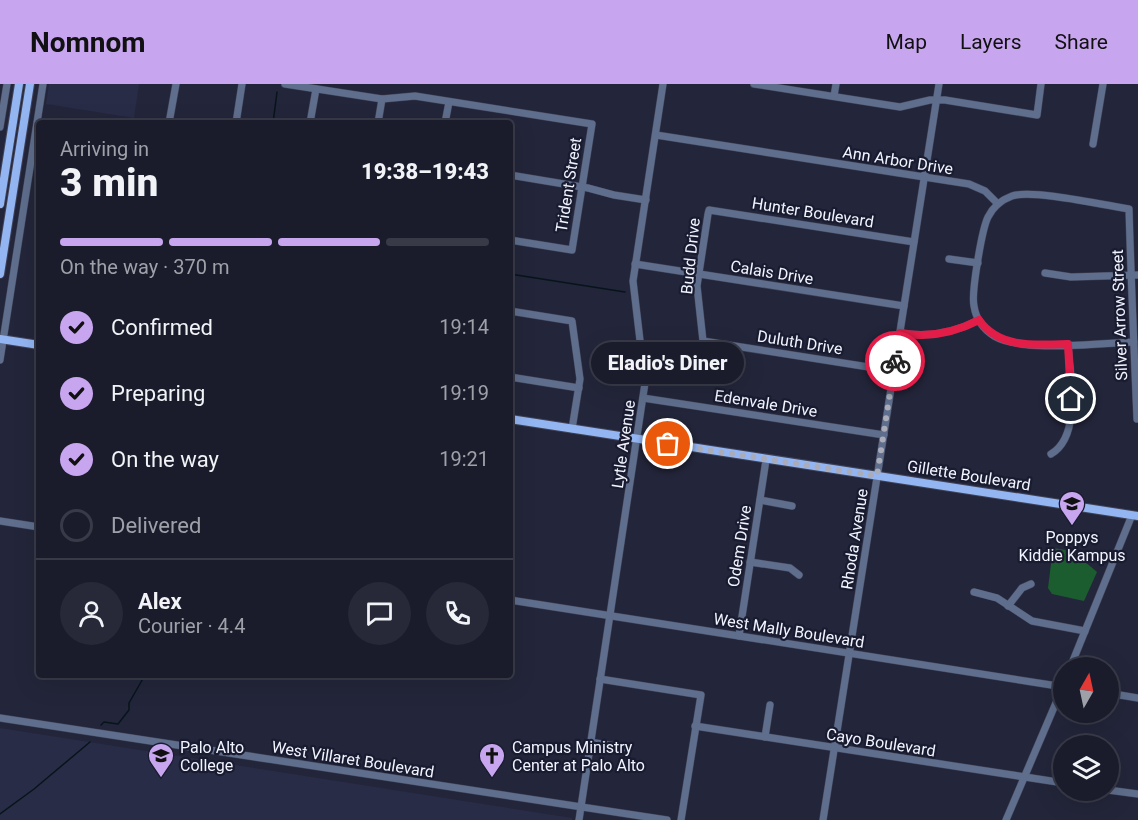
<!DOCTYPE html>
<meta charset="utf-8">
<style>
body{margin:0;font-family:Roboto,sans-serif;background:#272938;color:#f1f3f6;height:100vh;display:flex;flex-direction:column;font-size:22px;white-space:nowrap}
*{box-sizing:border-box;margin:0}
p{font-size:20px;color:#9fa1a9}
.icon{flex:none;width:33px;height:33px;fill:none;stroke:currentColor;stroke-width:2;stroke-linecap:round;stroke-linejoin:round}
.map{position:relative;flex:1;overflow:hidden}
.drawer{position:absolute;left:36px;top:36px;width:477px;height:558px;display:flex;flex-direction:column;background:#1a1c2c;border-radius:6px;box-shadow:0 6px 24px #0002,0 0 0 2px #383a48}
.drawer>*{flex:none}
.needle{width:39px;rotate:9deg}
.tools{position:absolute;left:1053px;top:573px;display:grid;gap:12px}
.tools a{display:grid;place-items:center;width:66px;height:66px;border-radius:50%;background:#1a1c2c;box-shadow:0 6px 24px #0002,0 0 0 2px #383a48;font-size:30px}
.pin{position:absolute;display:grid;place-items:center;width:51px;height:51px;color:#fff;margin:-26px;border:3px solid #fff;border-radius:50%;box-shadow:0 2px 6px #0007}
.courier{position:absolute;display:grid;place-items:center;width:60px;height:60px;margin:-30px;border:4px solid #e11d48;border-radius:50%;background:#fff;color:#222;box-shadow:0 2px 8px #0007}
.bubble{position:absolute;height:42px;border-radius:21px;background:#1a1c2c;box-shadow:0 6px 24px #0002,0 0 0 2px #383a48;font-size:20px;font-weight:800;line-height:42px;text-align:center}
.summary em{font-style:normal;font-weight:800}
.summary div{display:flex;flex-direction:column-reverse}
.summary{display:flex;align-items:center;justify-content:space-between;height:102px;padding:0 24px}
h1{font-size:39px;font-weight:800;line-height:45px}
.bar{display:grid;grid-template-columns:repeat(4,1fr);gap:9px 6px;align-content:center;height:72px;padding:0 24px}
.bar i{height:8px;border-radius:4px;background:#383a48}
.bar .selected{background:#c8a6ef}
.bar p{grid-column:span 4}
.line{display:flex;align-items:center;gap:15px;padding:0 24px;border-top:2px solid #383a48}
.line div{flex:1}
.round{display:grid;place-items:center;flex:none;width:63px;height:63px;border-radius:32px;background:#272938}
ol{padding:0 24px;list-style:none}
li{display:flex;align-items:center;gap:18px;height:66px}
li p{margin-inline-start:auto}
li .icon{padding:6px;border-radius:50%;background:#c8a6ef;color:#111;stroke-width:4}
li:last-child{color:#9fa1a9}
li i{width:33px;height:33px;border:3px solid #383a48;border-radius:50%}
header{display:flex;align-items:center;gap:36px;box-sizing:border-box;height:84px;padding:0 30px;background:#c8a6ef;color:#111}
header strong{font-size:28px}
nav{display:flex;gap:33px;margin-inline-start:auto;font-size:21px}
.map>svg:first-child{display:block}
</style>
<header>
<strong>Nomnom</strong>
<nav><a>Map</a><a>Layers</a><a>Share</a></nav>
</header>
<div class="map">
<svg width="1138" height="736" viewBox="0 0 1138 736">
<rect width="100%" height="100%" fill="#23253a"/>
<!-- built -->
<g fill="#292c47">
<path d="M49,0H139L134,34L46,20Z"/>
<path d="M0,644L572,734V736H0Z"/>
</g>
<!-- pitch -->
<path fill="#1c5d2f" d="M1053,464L1072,467L1097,488L1084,517L1052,510L1048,504Z"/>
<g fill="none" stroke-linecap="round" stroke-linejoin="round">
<!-- stream -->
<g stroke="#07151a" stroke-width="1.5">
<path d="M273,39L277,8"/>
<path d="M510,190L625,208"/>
<path d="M101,641L104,638L118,640L129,626V619L145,591"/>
<path d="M0,730L34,705L90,658"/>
</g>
<defs>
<g id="minor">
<path d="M285,0L382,15L415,12L592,40L572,166L510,156"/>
<path d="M754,0L900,23L930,16H945L1037,31L1041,0"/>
<path d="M834,12L836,0"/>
<path d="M169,39L176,0"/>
<path d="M236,39L242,0"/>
<path d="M310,39L316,5"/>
<path d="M378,39L382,15"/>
<path d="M445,39L449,18"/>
<path d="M0,43L7,0"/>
<path d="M656,51L969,100L985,107L998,120"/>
<path d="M1093,60L1103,0"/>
<path d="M510,91L588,104L614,111L646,116"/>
<path d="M949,175L978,179"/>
<path d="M635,180L904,222"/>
<path d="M1045,189L1071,193L1138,191"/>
<path d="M510,227L572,237L580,295L572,345"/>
<path d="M900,249C928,254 954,249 979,236"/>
<path d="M1134,258C1099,259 1023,269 994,252C983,245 976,235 974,222C971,209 982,145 988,133C993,123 1001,116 1012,112C1032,105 1104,121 1129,125C1131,195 1134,265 1137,335"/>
<path d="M0,276L43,0"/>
<path d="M894,287L703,257L697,202L708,130L709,126L914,158"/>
<path d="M510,293L579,304"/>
<path d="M643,314L884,351"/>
<path d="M1051,370C1082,352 1070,292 1068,260"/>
<path d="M760,416L792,422"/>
<path d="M0,437L39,443"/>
<path d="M750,478L790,484L799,491"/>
<path d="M974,508L997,514L1032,537L1085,547"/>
<path d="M510,516L1064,603"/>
<path d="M1008,522L1022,504L1031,500"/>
<path d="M739,552L766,376"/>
<path d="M1070,584L1132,431"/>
<path d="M600,595L701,611L681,736"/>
<path d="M1108,609L1138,614"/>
<path d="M0,634L667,736"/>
<path d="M695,642L1064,699"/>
<path d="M765,653L770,621"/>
<path d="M589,658L628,664"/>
<path d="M1108,706L1138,710"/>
<path d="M579,736L645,299L633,197L663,0"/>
<path d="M823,736L939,0"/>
<path d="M1006,736L1064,600"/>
</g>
<g id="major">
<path d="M0,120L19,0"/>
<path d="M0,190L30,0"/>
<path d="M0,255L39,261"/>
<path d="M510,335L1138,432"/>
</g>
</defs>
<!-- minor casing -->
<use href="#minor" stroke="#404256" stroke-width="8"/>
<!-- major casing -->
<use href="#major" stroke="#404256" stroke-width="10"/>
<!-- minor -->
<use href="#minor" stroke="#5e6e8c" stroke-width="7"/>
<!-- major -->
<use href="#major" stroke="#93b5f2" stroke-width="8"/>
</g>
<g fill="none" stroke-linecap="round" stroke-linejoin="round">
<!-- done -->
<path stroke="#aaacba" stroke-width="6" stroke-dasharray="0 10.8" d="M668,360L877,392L895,277"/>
<!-- route -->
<path stroke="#e11d48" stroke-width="8" d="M895,277L900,249C927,254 954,249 979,236C999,265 1037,261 1068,260L1071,315"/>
</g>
<!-- icons -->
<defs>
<symbol id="school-pin" viewBox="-11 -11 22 30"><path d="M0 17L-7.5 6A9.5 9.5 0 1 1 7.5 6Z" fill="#c8a6ef" stroke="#191c30"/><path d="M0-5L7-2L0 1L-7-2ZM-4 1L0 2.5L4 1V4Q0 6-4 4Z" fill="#111"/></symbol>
<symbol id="university-pin" viewBox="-11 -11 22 30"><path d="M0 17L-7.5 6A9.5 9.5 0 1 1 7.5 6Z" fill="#c8a6ef" stroke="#191c30"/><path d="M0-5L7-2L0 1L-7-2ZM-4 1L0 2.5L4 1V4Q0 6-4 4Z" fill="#111"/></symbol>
<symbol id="church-pin" viewBox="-11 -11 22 30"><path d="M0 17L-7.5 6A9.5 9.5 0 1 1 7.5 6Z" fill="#c8a6ef" stroke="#191c30"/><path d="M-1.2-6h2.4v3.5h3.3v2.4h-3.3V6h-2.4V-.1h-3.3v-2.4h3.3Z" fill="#111"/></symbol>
</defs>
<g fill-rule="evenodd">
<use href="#school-pin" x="1057" y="405" width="30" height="40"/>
<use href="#university-pin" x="146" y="657" width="30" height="40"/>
<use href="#church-pin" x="477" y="657" width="30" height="40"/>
</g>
<g text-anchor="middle" stroke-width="4.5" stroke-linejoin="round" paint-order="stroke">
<!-- street labels -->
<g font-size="16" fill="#f2f4ff" stroke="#191c30">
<text transform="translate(898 76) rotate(9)" y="6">Ann Arbor Drive</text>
<text transform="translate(568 101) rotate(-81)" y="6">Trident Street</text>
<text transform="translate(813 128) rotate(9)" y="6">Hunter Boulevard</text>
<text transform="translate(690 172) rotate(-84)" y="6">Budd Drive</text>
<text transform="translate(772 188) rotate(9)" y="6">Calais Drive</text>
<text transform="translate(1119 231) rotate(-92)" y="6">Silver Arrow Street</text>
<text transform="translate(800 258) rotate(9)" y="6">Duluth Drive</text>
<text transform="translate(766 319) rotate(9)" y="6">Edenvale Drive</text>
<text transform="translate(623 360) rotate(-82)" y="6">Lytle Avenue</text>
<text transform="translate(969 391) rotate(9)" y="6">Gillette Boulevard</text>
<text transform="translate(854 455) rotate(-81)" y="6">Rhoda Avenue</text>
<text transform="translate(739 462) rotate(-81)" y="6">Odem Drive</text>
<text transform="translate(789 546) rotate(9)" y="6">West Mally Boulevard</text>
<text transform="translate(881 658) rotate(9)" y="6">Cayo Boulevard</text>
<text transform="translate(353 675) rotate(9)" y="6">West Villaret Boulevard</text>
</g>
<!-- poi labels -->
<g font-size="16" fill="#f2f4ff" stroke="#191c30" text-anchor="start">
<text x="1072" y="459" text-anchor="middle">Poppys<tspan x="1072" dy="18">Kiddie Kampus</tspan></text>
<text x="180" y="669">Palo Alto<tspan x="180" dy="18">College</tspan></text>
<text x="512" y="669">Campus Ministry<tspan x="512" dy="18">Center at Palo Alto</tspan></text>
</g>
</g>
</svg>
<div class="tools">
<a><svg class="needle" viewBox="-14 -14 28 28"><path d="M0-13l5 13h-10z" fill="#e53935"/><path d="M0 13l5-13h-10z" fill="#9fa1a9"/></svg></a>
<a><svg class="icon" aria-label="layers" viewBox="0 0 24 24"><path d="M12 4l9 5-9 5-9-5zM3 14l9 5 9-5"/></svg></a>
</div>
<div class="pin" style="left:668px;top:360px;background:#ea580c"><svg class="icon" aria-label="bag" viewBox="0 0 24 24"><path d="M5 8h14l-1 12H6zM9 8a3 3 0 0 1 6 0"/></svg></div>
<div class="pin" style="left:1071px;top:315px;background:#1f2937"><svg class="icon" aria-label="home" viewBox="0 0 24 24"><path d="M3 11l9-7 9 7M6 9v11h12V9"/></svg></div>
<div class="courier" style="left:895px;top:277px"><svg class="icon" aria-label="bike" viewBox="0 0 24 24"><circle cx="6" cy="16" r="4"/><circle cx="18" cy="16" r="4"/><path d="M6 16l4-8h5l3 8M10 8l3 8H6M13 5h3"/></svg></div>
<div class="bubble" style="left:591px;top:258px;width:153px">Eladio's Diner</div>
<section class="drawer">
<div class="summary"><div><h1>3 min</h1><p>Arriving in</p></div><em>19:38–19:43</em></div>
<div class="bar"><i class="selected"></i><i class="selected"></i><i class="selected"></i><i></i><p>On the way · 370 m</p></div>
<ol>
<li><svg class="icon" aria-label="check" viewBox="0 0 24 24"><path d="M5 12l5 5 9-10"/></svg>Confirmed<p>19:14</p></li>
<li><svg class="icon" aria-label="check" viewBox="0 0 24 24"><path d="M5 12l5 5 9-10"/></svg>Preparing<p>19:19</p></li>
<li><svg class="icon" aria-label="check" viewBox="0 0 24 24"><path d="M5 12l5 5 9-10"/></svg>On the way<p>19:21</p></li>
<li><i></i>Delivered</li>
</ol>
<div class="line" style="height:108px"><a class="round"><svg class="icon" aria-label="person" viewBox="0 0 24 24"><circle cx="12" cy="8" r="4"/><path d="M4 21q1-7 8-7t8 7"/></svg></a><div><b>Alex</b><p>Courier · 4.4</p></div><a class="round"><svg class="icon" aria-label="chat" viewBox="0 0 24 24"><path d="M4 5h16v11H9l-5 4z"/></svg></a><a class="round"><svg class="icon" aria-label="phone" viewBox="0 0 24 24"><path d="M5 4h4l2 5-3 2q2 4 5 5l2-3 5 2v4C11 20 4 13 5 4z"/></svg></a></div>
</section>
</div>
